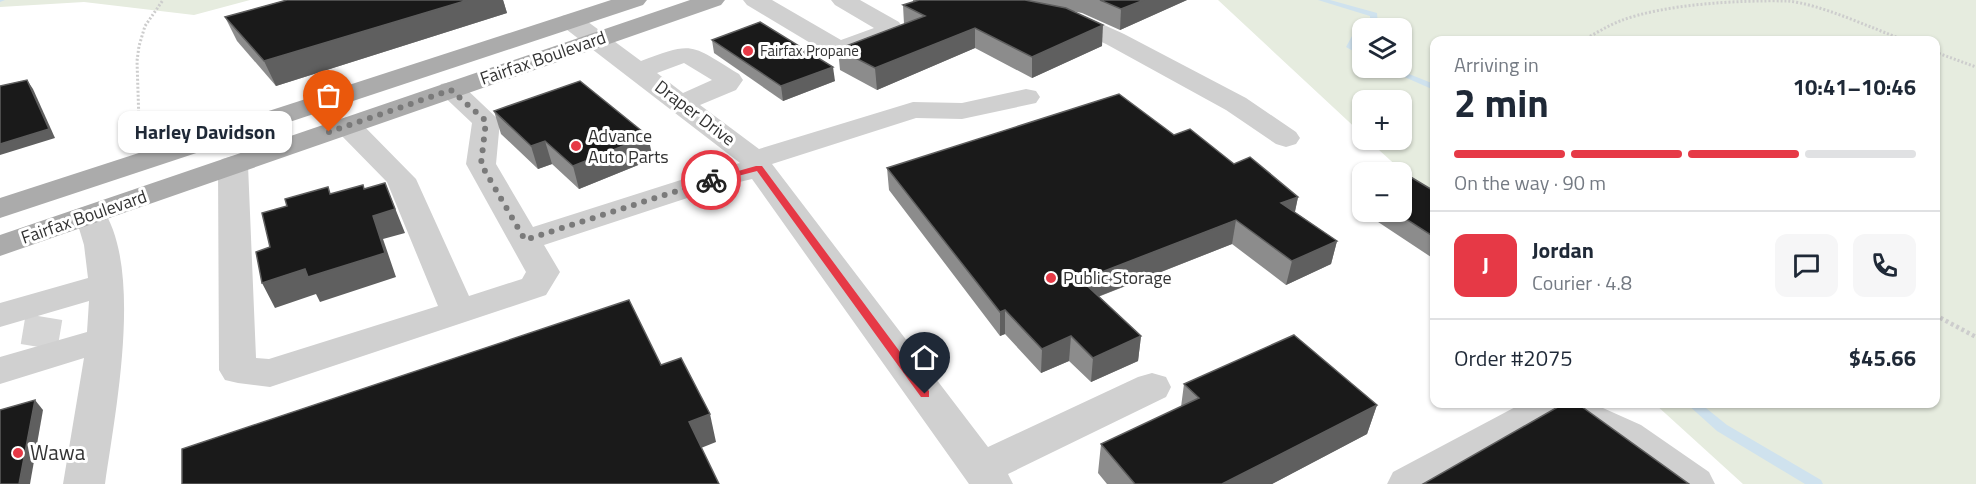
<!DOCTYPE html>
<meta charset="utf-8">
<style>
body{margin:0;font-family:"Titillium Web",sans-serif;background:#f6f6f7;color:#1f2937;height:100vh;display:flex;flex-direction:column;font-size:22px;white-space:nowrap}
*{box-sizing:border-box;margin:0}
p{font-size:20px;color:#747a83}
.icon{flex:none;width:33px;height:33px;fill:none;stroke:currentColor;stroke-width:2;stroke-linecap:round;stroke-linejoin:round}
.map{position:relative;flex:1;overflow:hidden}
.details{position:absolute;left:1430px;top:36px;width:510px;height:372px;display:flex;flex-direction:column;background:#fff;border-radius:12px;box-shadow:0 2px 4px #0004}
.details>*{flex:none}
.controls{position:absolute;left:1352px;top:18px;display:grid;gap:12px}
.controls a{display:grid;place-items:center;width:60px;height:60px;border-radius:12px;background:#fff;box-shadow:0 2px 4px #0004;font-size:30px}
.pin{position:absolute;display:grid;place-items:center;width:51px;height:51px;color:#fff;margin:-62px -26px;border-radius:50% 50% 50% 0;rotate:-45deg;box-shadow:0 0 6px #0007}
.pin .icon{rotate:45deg}
.courier{position:absolute;display:grid;place-items:center;width:60px;height:60px;margin:-30px;border:4px solid #e63946;border-radius:50%;background:#fff;color:#222;box-shadow:0 2px 8px #0007}
.bubble{position:absolute;height:42px;border-radius:12px;background:#fff;box-shadow:0 2px 4px #0004;font-size:20px;font-weight:700;line-height:42px;text-align:center}
.head em{font-style:normal;font-weight:700}
.head div{display:flex;flex-direction:column-reverse}
.head{display:flex;align-items:center;justify-content:space-between;height:102px;padding:0 24px}
h1{font-size:39px;font-weight:700;line-height:45px}
.bar{display:grid;grid-template-columns:repeat(4,1fr);gap:9px 6px;align-content:center;height:72px;padding:0 24px}
.bar i{height:8px;border-radius:4px;background:#e0e1e3}
.bar .selected{background:#e63946}
.bar p{grid-column:span 4}
.line{display:flex;align-items:center;gap:15px;padding:0 24px;border-top:2px solid #e0e1e3}
.line div{flex:1}
.round{display:grid;place-items:center;flex:none;width:63px;height:63px;border-radius:12px;background:#f6f6f7}
.map>svg:first-child{display:block}
</style>
<div class="map">
<svg width="1976" height="484" viewBox="0 0 1976 484">
<rect width="100%" height="100%" fill="#fff"/>
<!-- green -->
<g fill="#e6ecdf" fill-rule="evenodd">
<path d="M0,0H250L194,15L84,2L0,7Z"/>
<path d="M1218,0H1976V484H1743L1655,404H1935V40H1434V200L1368,140H1401V100H1362V134ZM1362,28H1401V68H1362Z"/>
</g>
<g fill="none" stroke-linecap="round" stroke-linejoin="round">
<!-- stream -->
<g fill="#cfe2ee" fill-rule="evenodd">
<path d="M0,0H5L0,2Z"/>
<path d="M1318,0H1330L1377,13L1378,25L1374,28H1365L1370,24V16Z"/>
<path d="M1359,31H1362V37L1354,46L1362,51V56L1346,47L1352,36Z"/>
<path d="M1384,68H1394L1434,84V90Z"/>
<path d="M1687,404H1701L1727,425L1821,480L1823,484H1805L1717,431Z"/>
</g>
<!-- minor-tunnel -->
<path stroke="#d6d6d6" stroke-width="37" stroke-dasharray="37 18" stroke-linecap="butt" d="M39,347L44,317"/>
<!-- path-far1 -->
<g stroke="#cdcdcd" stroke-width="3" stroke-dasharray="2 2" stroke-linecap="butt">
<path d="M1583,40C1595,34 1607,26 1620,21C1664,4 1739,0 1787,1C1821,4 1871,28 1904,40"/>
<path d="M1935,52L1976,67"/>
<path d="M152,129L139,122L137,61L139,46L145,26L163,0"/>
</g>
<!-- path -->
<path stroke="#cdcdcd" stroke-width="4.5" stroke-dasharray="3 3" stroke-linecap="butt" d="M1935,315L1976,337"/>
<!-- minor -->
<g fill="#d0d0d0" fill-rule="evenodd">
<path d="M743,0H772L841,40L874,28L835,5L831,0H860L899,22L902,27L898,36C875,45 852,59 827,53L747,5Z"/>
<path d="M980,0H1011L1082,15L1124,34L1246,98L1296,132L1300,138L1296,144L1286,147L1276,144L1226,110L1106,44L1066,26L1001,13L984,5Z"/>
<path d="M571,14L580,16L641,61C695,40 691,45 739,74L743,80L736,90L700,105L759,149L913,102L962,103L1026,89L1036,91L1040,97L1036,103L962,119L916,118L772,164L988,447L1138,377L1152,373L1166,377L1171,387L1166,397L1008,474L1013,484H969L752,179L727,185L544,245L560,272L546,295L270,387L238,383L225,380L219,370L218,165L222,159L233,156L244,159L248,165L256,358L269,359L438,306L387,182L338,132L334,126L338,120L348,117L358,120L416,179L469,296L522,279L526,272L466,164L472,123L437,90L441,84L451,82L461,84L500,121L496,164L533,227L706,172L740,163L562,26L559,21L562,16ZM684,63L712,80L683,93L657,73Z"/>
<path d="M91,205L102,208C144,269 115,413 105,484H63L84,358L0,384V357L87,332L89,301L0,327V303L88,278L84,245L75,215L80,208Z"/>
<path d="M1521,404H1594L1641,425L1709,472L1715,484H1663L1613,447L1573,428H1543L1444,484H1387L1393,472Z"/>
</g>
<!-- major -->
<g fill="#ababab" fill-rule="evenodd">
<path d="M611,0H647L643,5L0,218V198Z"/>
<path d="M690,0H725L721,5L0,256V235Z"/>
</g>
</g>
<!-- wall -->
<g fill="#8c8c8c">
<path d="M286,0H503L507,13L276,86L237,41L225,17Z"/>
<path d="M913,0H1187L1120,30L1082,13L1072,11L1102,46L1032,78L975,48L877,90L840,70L838,49L904,24L903,5L913,2Z"/>
<path d="M712,40L835,81L783,101L714,53Z"/>
<path d="M494,111L653,159L579,189L552,164L538,169L501,134Z"/>
<path d="M1174,135L1298,197L1295,212L1337,241L1331,264L1286,285L1232,244L1098,297L1141,336L1138,361L1091,382L1069,361L1041,373L1005,334L1000,336L889,190L887,168Z"/>
<path d="M1434,191V259L1363,212H1401Z"/>
<path d="M1184,384L1377,405L1367,434L1272,484H1107L1098,473L1101,444L1181,407Z"/>
</g>
<!-- shaded-wall -->
<g fill="#5f5f5f">
<path d="M468,0H503L507,13L276,86L264,61Z"/>
<path d="M1144,0H1187L1120,30L1121,9Z"/>
<path d="M1103,25L1102,46L1032,78V57Z"/>
<path d="M975,28V48L877,90L875,68Z"/>
<path d="M833,67L835,81L783,101L781,86Z"/>
<path d="M27,80L33,89L55,138L0,155V144Z"/>
<path d="M648,136L653,159L579,189L573,166Z"/>
<path d="M545,141L552,164L538,169L531,146Z"/>
<path d="M385,183L405,233L383,239L396,277L320,302L316,294L275,308L262,283L305,269L373,216Z"/>
<path d="M1298,197L1293,220L1281,203Z"/>
<path d="M1236,220L1232,244L1079,304L1081,280Z"/>
<path d="M1337,241L1331,264L1286,285L1292,261Z"/>
<path d="M1005,310V334L1000,336V312Z"/>
<path d="M1071,336L1069,361L1041,373L1042,349Z"/>
<path d="M1141,336L1138,361L1091,382L1093,358Z"/>
<path d="M35,400L43,410L30,484H19Z"/>
<path d="M1377,405L1367,434L1272,484H1222Z"/>
<path d="M710,414L716,442L696,450L689,422Z"/>
</g>
<!-- building -->
<g fill="#1a1a1a" stroke="#5f5f5f" stroke-width="1.5">
<path d="M287,0H468L264,61L225,17Z"/>
<path d="M919,0H1025L1066,8L1103,25L1032,57L975,28L875,68L838,49L925,16L903,5Z"/>
<path d="M1100,0H1144L1121,9Z"/>
<path d="M760,22L833,67L781,86L712,40Z"/>
<path d="M27,80L49,129L0,144V86Z"/>
<path d="M580,81L648,136L573,166L545,141L531,146L494,111Z"/>
<path d="M1119,94L1174,135L1190,129L1234,164L1250,157L1298,197L1281,203L1337,241L1292,261L1236,220L1081,280L1141,336L1093,358L1071,336L1042,349L1005,310L1000,312L887,168Z"/>
<path d="M1409,176L1434,191V237L1395,212H1401V179Z"/>
<path d="M385,183L395,209L373,216L385,253L308,277L305,269L262,283L256,252L270,247L262,213L287,206L285,199L328,187L330,194L363,185L364,189Z"/>
<path d="M629,300L661,365L681,358L710,414L689,422L719,484H182V449Z"/>
<path d="M1294,335L1377,405L1222,484H1135L1101,444L1199,398L1184,384Z"/>
<path d="M35,400L19,484H0V410Z"/>
<path d="M1563,404H1578L1689,484H1423Z"/>
</g>
<!-- route -->
<path fill="#e63946" d="M756,166H762L929,391V397H921L757,171L711,183L706,180Z"/>
<g fill="none" stroke-linecap="round" stroke-linejoin="round">
<!-- done -->
<path stroke="#7a7a7a" stroke-width="6" stroke-dasharray="0 10.8" d="M329,132L451,90L486,121L481,164L525,240L711,180"/>
</g>
<!-- markers -->
<g fill="#e63946" stroke="#fff" stroke-width="2">
<circle cx="748" cy="51" r="6"/>
<circle cx="576" cy="146" r="6"/>
<circle cx="1051" cy="278" r="6"/>
<circle cx="18" cy="453" r="6"/>
</g>
<g text-anchor="middle" stroke-width="6" stroke-linejoin="round" paint-order="stroke">
<!-- far-poi labels -->
<g font-size="15" fill="#333" stroke="#fff" text-anchor="start">
<text x="760" y="56">Fairfax Propane</text>
</g>
<!-- street labels -->
<g font-size="18" fill="#333" stroke="#fff">
<text transform="translate(543 58) rotate(-19)" y="6">Fairfax Boulevard</text>
<text transform="translate(695 113) rotate(37)" y="6">Draper Drive</text>
<text transform="translate(84 217) rotate(-19)" y="6">Fairfax Boulevard</text>
</g>
<!-- poi labels -->
<g font-size="18" fill="#333" stroke="#fff" text-anchor="start">
<text x="588" y="142">Advance<tspan x="588" dy="21">Auto Parts</tspan></text>
<text x="1063" y="284">Public Storage</text>
</g>
<!-- near-poi labels -->
<g font-size="21" fill="#333" stroke="#fff" text-anchor="start">
<text x="30" y="460">Wawa</text>
</g>
</g>
</svg>
<div class="controls">
<a><svg class="icon" aria-label="layers" viewBox="0 0 24 24"><path d="M12 4l9 5-9 5-9-5zM3 14l9 5 9-5"/></svg></a>
<a>+</a>
<a>−</a>
</div>
<div class="pin" style="left:329px;top:132px;background:#ea580c"><svg class="icon" aria-label="bag" viewBox="0 0 24 24"><path d="M5 8h14l-1 12H6zM9 8a3 3 0 0 1 6 0"/></svg></div>
<div class="pin" style="left:925px;top:394px;background:#1f2937"><svg class="icon" aria-label="home" viewBox="0 0 24 24"><path d="M3 11l9-7 9 7M6 9v11h12V9"/></svg></div>
<div class="courier" style="left:711px;top:180px"><svg class="icon" aria-label="bike" viewBox="0 0 24 24"><circle cx="6" cy="16" r="4"/><circle cx="18" cy="16" r="4"/><path d="M6 16l4-8h5l3 8M10 8l3 8H6M13 5h3"/></svg></div>
<div class="bubble" style="left:118px;top:111px;width:174px">Harley Davidson</div>
<section class="details">
<div class="head"><div><h1>2 min</h1><p>Arriving in</p></div><em>10:41–10:46</em></div>
<div class="bar"><i class="selected"></i><i class="selected"></i><i class="selected"></i><i></i><p>On the way · 90 m</p></div>
<div class="line" style="height:108px"><b class="round" style="background:#e63946;color:#fff">J</b><div><b>Jordan</b><p>Courier · 4.8</p></div><a class="round"><svg class="icon" aria-label="chat" viewBox="0 0 24 24"><path d="M4 5h16v11H9l-5 4z"/></svg></a><a class="round"><svg class="icon" aria-label="phone" viewBox="0 0 24 24"><path d="M5 4h4l2 5-3 2q2 4 5 5l2-3 5 2v4C11 20 4 13 5 4z"/></svg></a></div>
<div class="line" style="height:78px"><div>Order #2075</div><b>$45.66</b></div>
</section>
</div>
